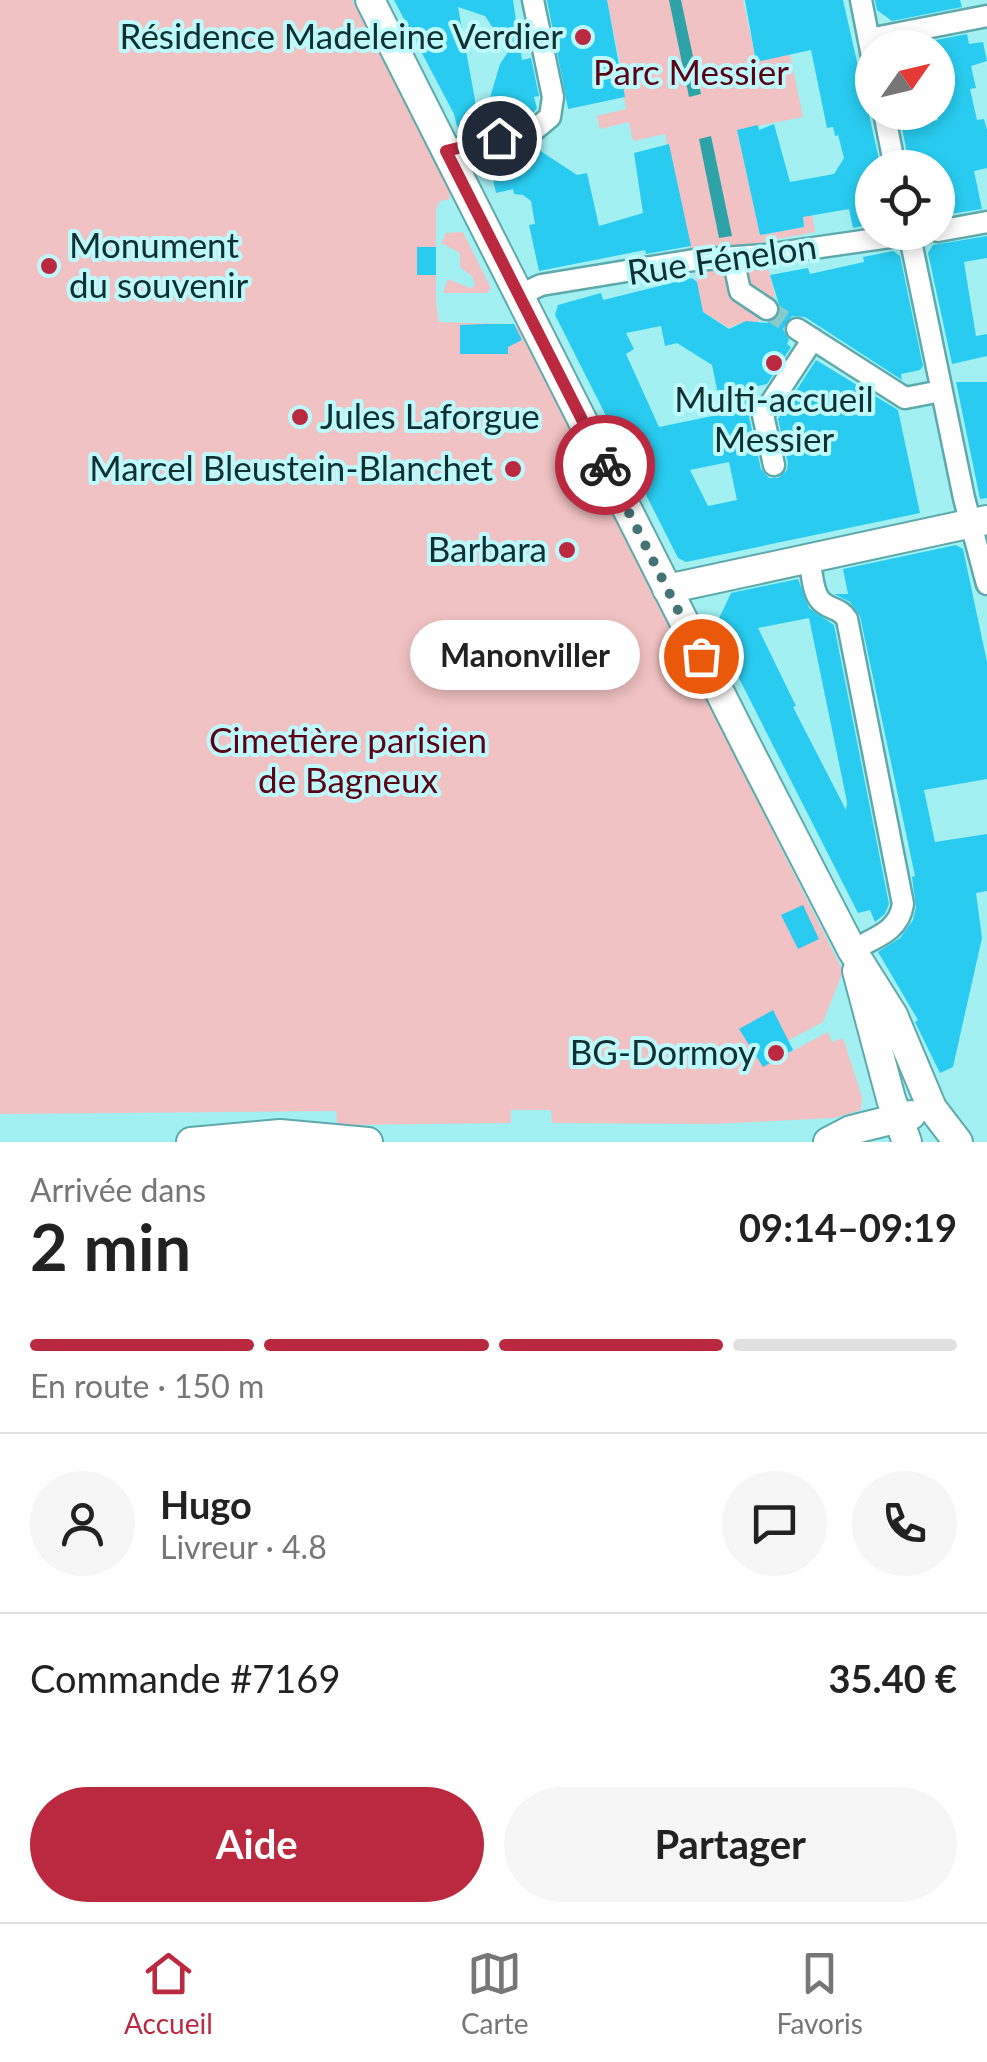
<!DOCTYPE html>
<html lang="fr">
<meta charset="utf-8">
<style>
body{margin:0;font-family:Lato,sans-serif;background:#f6f6f6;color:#222;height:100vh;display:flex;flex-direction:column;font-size:38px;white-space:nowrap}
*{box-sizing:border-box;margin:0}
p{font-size:32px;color:#767676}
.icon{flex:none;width:55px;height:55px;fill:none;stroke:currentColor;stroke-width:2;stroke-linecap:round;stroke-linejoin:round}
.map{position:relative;height:1142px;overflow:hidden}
.panel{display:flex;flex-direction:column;background:#fff;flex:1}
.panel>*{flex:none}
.needle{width:65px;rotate:56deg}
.controls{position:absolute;left:855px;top:30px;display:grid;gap:20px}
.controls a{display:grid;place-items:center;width:100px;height:100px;border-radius:50%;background:#fff;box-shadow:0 5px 15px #0003;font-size:50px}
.pin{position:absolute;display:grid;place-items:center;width:85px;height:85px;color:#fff;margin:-42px;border:5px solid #fff;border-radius:50%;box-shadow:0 2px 10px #0007}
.courier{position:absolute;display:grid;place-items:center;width:100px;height:100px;margin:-50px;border:8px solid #ba2940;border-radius:50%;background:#fff;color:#222;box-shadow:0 2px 12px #0007}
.bubble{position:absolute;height:70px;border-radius:35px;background:#fff;box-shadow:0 5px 15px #0003;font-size:32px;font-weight:700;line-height:70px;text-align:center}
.headline em{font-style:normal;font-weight:700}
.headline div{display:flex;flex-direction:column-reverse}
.headline{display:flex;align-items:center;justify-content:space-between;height:170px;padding:0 30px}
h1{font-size:65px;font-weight:700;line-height:75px}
.bar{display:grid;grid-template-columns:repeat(4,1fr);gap:15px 10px;align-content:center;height:120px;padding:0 30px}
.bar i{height:12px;border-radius:8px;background:#e0e0e0}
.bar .current{background:#ba2940}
.bar p{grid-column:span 4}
.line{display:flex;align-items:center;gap:25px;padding:0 30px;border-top:2px solid #e0e0e0}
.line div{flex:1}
.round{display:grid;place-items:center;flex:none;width:105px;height:105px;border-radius:52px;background:#f6f6f6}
.button{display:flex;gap:20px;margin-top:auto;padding:20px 30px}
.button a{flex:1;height:115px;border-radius:60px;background:#ba2940;color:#fff;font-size:40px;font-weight:700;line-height:115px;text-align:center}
.button a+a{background:#f6f6f6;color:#222}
.dock{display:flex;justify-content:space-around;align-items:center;height:140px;border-top:2px solid #e0e0e0;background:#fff;font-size:28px;color:#767676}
.dock a{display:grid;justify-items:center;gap:5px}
.dock .current{color:#ba2940}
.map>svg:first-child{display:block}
</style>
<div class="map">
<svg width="987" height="1142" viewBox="0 0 987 1142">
<rect width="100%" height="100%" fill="#a3f0f2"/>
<!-- green -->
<g fill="#f1c2c3">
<path d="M0,0H352L449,190L450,199L440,201L436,209V303L439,322L513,324L518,327L843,971L823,1022L759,1056L764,1066L828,1032L832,1042L843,1038L862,1097L861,1110L834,1118L711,1124L552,1123L551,1110H511V1123L337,1125L336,1111L0,1114Z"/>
<path d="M607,0H743L756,61L790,54L803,117L737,130L760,235L804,227L803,217L812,215L815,232L762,242L775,296L758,322H743L729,328L703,312L665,134L633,141L629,122L600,129L597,116L626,109L620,74L622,73Z"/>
<path d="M463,232L491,288L487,293H443L448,279L470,288L475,285L472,276L460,267V253L441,243L446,233Z"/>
</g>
<!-- water -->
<g fill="#2ea3a7">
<path d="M669,0H681L701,94L689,97Z"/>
<path d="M711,136L732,236L719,238L699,139Z"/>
</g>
<!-- building -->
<g fill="#29ccf0" fill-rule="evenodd">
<path d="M394,0H513L522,60L531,58L539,96L534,97L537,108L534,112L481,128L500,64L514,43L493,28L485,16L458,7L480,127L463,130L457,126L454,114Z"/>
<path d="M547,0H607L625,97L568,109Z"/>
<path d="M745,0H843L881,168H872V224L853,228L849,209L803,217L804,227L760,235L737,130L758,125L759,130L774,124L790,182L834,174L844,158L838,135L835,136L833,127L827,128L811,50L756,62Z"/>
<path d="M875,0H960L962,7L892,21L877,10Z"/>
<path d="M967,34L969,44L983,42L987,61L971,66L976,88L970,89L977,120L984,119L987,130V168L974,171L982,209L938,216V168H910L902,128L938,120V48H916L915,44Z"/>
<path d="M669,144L691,246L646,254L645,250L539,271L529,225L535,224L531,201L523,195L514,194L513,189L496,193L489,160L539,150L577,175L587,173L599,226L643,213L634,153Z"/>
<path d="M987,236V258L964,262L976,336L987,334V356L952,364L928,253L933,245Z"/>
<rect x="417" y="247" width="19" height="28"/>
<path d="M893,251L900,256L923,366L920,370L901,374L902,380L805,317L792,316L783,329L789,340L787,344L791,347L767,384L748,388L752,406L749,417L761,469L769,478H778L787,470L788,463L778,419L816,360L898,410L920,513L686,562L678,558L555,315L558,305L601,293L603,300L692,278L697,282L703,312L729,329L746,321L767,323L778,317L781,311L770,275L808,268L810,274L864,262L863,257ZM661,326L665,346L677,343L712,365L722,414L659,427L626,354L634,349L626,333ZM729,462L737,500L708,506L690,470Z"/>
<path d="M484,324H514L522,340L508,347V354H460V325Z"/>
<path d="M956,382H987V498L980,499Z"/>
<path d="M956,545L963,549L987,662V779L924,790L935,842L987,834V891L976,893L982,938L953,1067L940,1073L915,1022L918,1020L878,952L900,938L913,920L916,907L912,877L915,876L860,616L850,602L834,594H848L843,569Z"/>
<path d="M798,579L809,608L834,625L889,904L885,914L875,922L870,910L858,913L714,629L731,593ZM809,618L847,802L846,810L793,707L796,706L758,628Z"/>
<path d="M803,905L819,939L798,949L781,915Z"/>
<path d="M773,1010L793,1050L763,1067L739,1029Z"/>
</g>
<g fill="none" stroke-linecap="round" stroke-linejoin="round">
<!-- street-tunnel -->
<path stroke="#86cacb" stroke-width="20" stroke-dasharray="20 10" stroke-linecap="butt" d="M767,309L797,329"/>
<defs>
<g id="street">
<path d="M861,0L872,56"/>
<path d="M869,39L987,16"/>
<path d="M884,112L895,168"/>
<path d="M446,151L533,131L550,117L553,97L533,0"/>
<path d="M938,231L987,222"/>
<path d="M909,232L964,498L987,584"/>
<path d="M733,258L740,291L767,309"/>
<path d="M520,295L541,285L694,260L765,255L925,232"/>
<path d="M797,329L905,398L936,392"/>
<path d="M774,465L763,415L813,339"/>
<path d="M809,559C812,570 812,591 820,600C828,610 840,607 847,619L903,904C899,932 874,938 852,950"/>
</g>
<g id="secondary">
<path d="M370,0L752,756L852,950L893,1015L932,1108L958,1142"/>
<path d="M667,589L987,520"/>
<path d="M857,971L891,1099L907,1142"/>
<path d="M191,1142L280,1134L368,1142"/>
<path d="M828,1142L851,1130L911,1115"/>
</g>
</defs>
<!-- street casing -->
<use href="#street" stroke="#5ea9ac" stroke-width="25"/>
<!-- secondary casing -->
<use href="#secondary" stroke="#5ea9ac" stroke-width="32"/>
<!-- street -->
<use href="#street" stroke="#fff" stroke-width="20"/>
<!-- secondary -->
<use href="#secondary" stroke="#fff" stroke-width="28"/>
</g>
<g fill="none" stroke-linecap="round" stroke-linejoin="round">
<!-- done -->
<path stroke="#437375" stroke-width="10" stroke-dasharray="0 18" d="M605,465L701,656"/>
<!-- route -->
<path stroke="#ba2940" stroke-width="12" d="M499,138L446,151L605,465"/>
</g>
<!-- markers -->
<g fill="#ba2940" stroke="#befafc" stroke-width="4">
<circle cx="583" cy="37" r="10"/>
<circle cx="49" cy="266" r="10"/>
<circle cx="774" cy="363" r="10"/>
<circle cx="300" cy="417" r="10"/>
<circle cx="513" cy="469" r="10"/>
<circle cx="567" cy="550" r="10"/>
<circle cx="776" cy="1053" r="10"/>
</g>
<g text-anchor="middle" stroke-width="8" stroke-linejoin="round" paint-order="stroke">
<!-- poi labels -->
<g font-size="35" fill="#103031" stroke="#befafc" text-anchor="end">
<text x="563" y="49">Résidence Madeleine Verdier</text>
<text x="69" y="258" text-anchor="start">Monument<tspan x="69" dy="40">du souvenir</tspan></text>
<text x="774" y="412" text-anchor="middle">Multi-accueil<tspan x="774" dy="40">Messier</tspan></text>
<text x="320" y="429" text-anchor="start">Jules Laforgue</text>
<text x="493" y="481">Marcel Bleustein-Blanchet</text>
<text x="547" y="562">Barbara</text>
<text x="756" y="1065">BG-Dormoy</text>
</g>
<!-- park labels -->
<g font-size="35" fill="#5b0216" stroke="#befafc">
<text x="691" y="85">Parc Messier</text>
<text x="348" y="753">Cimetière parisien<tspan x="348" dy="40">de Bagneux</tspan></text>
</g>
<!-- street labels -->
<g font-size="35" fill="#103031" stroke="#befafc">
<text transform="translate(722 260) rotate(-8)" y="12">Rue Fénelon</text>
</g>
</g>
</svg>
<div class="controls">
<a><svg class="needle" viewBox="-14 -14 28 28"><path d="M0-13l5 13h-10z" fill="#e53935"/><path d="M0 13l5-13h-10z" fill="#767676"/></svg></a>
<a><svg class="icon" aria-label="locate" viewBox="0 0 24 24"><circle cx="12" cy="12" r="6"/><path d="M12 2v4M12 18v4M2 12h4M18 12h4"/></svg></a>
</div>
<div class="pin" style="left:701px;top:656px;background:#ea580c"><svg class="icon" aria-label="bag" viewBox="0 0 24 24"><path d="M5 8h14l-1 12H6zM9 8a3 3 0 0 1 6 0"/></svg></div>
<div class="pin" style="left:499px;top:138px;background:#1f2937"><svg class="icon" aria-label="home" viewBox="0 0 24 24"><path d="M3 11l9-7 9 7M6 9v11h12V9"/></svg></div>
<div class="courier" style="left:605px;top:465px"><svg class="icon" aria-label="bike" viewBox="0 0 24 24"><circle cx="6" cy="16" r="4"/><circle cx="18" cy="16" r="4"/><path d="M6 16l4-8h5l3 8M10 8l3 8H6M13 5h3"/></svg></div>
<div class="bubble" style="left:410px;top:620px;width:230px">Manonviller</div>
</div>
<section class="panel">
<div class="headline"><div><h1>2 min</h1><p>Arrivée dans</p></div><em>09:14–09:19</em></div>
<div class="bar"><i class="current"></i><i class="current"></i><i class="current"></i><i></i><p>En route · 150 m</p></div>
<div class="line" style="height:180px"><a class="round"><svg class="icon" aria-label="person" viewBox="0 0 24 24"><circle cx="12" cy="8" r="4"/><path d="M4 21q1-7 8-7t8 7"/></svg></a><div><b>Hugo</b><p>Livreur · 4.8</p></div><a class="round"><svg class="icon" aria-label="chat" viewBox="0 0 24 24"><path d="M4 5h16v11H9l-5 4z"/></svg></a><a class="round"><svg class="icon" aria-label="phone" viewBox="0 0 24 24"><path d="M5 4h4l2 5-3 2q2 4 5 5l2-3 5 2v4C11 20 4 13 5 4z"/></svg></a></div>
<div class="line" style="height:130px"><div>Commande #7169</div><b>35.40 €</b></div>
<div class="button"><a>Aide</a><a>Partager</a></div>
</section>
<nav class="dock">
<a class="current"><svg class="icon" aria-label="home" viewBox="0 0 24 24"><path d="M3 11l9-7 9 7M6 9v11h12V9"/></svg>Accueil</a>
<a><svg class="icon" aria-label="map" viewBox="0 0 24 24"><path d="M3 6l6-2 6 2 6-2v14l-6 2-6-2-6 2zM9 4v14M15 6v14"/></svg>Carte</a>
<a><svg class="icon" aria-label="saved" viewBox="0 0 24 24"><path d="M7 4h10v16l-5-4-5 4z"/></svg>Favoris</a>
</nav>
